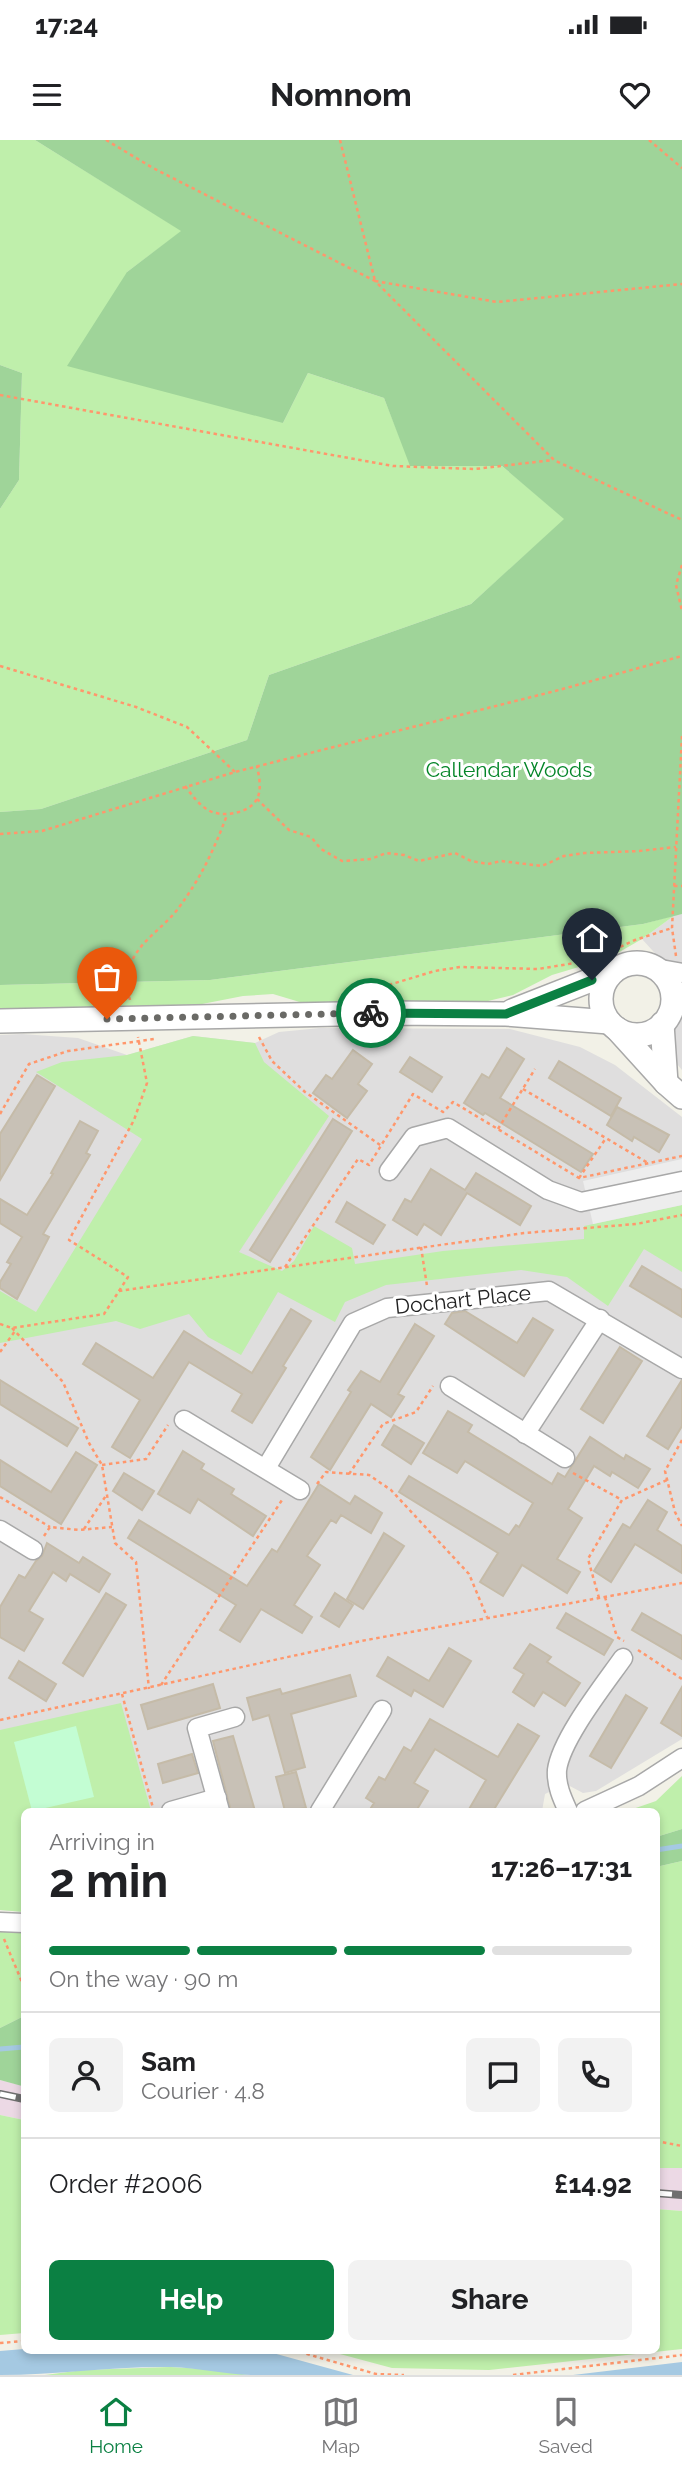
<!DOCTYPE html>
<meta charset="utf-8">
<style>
body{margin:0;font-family:Raleway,sans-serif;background:#f2f2f2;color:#202124;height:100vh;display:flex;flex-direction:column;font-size:26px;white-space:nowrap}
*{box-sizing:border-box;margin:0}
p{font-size:23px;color:#757577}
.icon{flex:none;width:38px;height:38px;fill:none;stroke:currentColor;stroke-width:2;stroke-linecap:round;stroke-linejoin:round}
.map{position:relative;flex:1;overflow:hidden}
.side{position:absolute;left:21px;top:1668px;width:639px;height:546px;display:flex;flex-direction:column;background:#fff;border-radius:10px;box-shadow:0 4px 10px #0003}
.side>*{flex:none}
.pin{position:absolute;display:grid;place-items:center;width:60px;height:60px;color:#fff;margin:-72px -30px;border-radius:50% 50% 50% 0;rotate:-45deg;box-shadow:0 0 7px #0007}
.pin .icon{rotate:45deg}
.courier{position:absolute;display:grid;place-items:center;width:70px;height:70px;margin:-35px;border:5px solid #0b8043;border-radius:50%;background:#fff;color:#222;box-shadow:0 2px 9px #0007}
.headline em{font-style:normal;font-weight:700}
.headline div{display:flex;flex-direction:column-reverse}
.headline{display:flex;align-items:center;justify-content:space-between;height:119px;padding:0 28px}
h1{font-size:46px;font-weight:700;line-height:52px}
.bar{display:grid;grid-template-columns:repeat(4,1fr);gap:10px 7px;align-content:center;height:84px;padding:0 28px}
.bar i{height:9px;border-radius:5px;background:#e0e0e0}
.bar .active{background:#0b8043}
.bar p{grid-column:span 4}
.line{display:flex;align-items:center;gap:18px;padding:0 28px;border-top:2px solid #e0e0e0}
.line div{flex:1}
.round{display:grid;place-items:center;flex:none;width:74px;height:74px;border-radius:10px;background:#f2f2f2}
.cta{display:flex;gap:14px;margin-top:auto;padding:14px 28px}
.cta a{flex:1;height:80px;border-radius:10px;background:#0b8043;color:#fff;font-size:28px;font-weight:700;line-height:80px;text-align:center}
.cta a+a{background:#f2f2f2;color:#202124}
.status{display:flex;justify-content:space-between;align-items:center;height:49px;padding:0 35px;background:#fff;direction:ltr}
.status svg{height:19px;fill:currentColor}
header{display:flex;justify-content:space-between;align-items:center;height:91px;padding:0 28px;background:#fff;font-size:32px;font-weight:700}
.dock{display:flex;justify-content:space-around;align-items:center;height:98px;border-top:2px solid #e0e0e0;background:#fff;font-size:19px;color:#757577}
.dock a{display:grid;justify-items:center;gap:4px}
.dock .active{color:#0b8043}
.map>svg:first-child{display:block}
</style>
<div class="status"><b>17:24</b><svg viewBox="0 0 49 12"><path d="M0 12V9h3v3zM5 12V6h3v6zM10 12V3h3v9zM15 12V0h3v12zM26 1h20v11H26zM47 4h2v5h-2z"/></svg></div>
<header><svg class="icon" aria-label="menu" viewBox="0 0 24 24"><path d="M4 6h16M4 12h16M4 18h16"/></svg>Nomnom<svg class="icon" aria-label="heart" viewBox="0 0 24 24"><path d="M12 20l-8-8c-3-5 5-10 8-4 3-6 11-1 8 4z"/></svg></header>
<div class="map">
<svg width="682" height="2235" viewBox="0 0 682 2235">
<rect width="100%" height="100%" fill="#f2f1e7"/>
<!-- residential -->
<g fill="#dfdede">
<path d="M682,774V930L668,913L662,882L671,866L663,822L642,799L675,775Z"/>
<path d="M320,888L510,889L580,907L615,925L682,977V1599L596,1651L583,1653L566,1644L545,1654L542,1671H24V1772L0,1770V895L22,894L78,898L127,915L193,896L255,903L279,892Z"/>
</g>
<!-- industrial -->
<g fill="#ecd9e5">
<path d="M0,1940L24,1946V1980L0,1975Z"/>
<path d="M656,2028H682V2071L656,2069Z"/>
</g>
<!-- grass -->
<g fill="#bfefab">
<path d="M0,0H35L182,91L127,132L283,283L308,233L384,258L411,326H502L565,379L471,464L269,535L247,600L41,669L0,672V369L19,340L22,233L0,225Z"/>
<path d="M675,775L642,799L609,818L552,835L513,855L488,861L303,863L273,854L243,856L197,865L0,872V845L210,840L643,784Z"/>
<path d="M193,896L255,903L264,922L329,976L239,1112L282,1131L294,1121L314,1086L352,1108L355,1124L443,1111L584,1099V1086L682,1065V1132L644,1109L608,1166L567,1137L521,1130L386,1145L345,1162L335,1182L278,1152L241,1215L208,1197L189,1174L140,1189L116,1181L0,1203V1151L36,1172L142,999L36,932L62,922L127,915Z"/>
<path d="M121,1563L151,1671H24V1772L0,1770V1590Z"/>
<path d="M682,1636V1689L656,1697V1671H627L656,1661Z"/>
<path d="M682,1721V2028H656V1727Z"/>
<path d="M0,1791H24V1876L0,1888Z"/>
<path d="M0,1975L24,1980V2193L0,2195Z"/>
<path d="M656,2069L682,2071V2209L489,2230L392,2228L325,2210H656Z"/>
<path d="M170,2227L206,2229L249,2235H45L83,2230Z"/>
</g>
<!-- forest -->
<g fill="#9fd499">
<path d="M35,0H682V774L643,784L210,840L0,845V672L41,669L247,600L269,535L471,464L564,379L502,326H410L384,258L308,233L283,283L67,226L127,132L181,91Z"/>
<path d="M0,225L22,233L19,340L0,369Z"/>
<path d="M682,1689V1721L656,1727V1697Z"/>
<path d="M24,1876V1945L22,1946L0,1940V1888Z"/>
</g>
<!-- park -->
<path fill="#c3fdd3" d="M76,1586L94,1657L32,1671L14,1602Z"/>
<!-- parking -->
<path fill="#ededed" d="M682,1019V1065L593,1084L583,1041Z"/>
<!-- water -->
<g fill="#a5c9e2">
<path d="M24,2209L262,2210L353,2235C319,2235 285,2235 251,2235C224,2234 198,2228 171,2227C114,2226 57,2235 0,2235V2211Z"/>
<path d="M682,2222V2235H573Z"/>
</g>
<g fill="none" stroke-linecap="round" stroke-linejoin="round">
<!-- stream -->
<g stroke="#a5c9e2" stroke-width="5">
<path d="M656,1710L682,1706"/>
<path d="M0,1909L24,1907"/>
</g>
</g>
<!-- building -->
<g fill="#c8c1b6" stroke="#c5bba8" stroke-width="2">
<path d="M507,908L524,919L500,958L593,1014L581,1032L485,973L483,975L464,963L482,934L489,938Z"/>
<path d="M353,910L372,924L358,944L367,951L347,978L313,953L326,935L332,939Z"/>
<path d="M410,917L442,937L432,952L400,932Z"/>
<path d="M559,921L621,958L611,976L549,938Z"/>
<path d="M37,935L55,946L0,1040V994Z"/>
<path d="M617,967L669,995L659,1012L634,997L632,1001L607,985Z"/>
<path d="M333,979L352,991L270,1122L250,1110Z"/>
<path d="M80,981L98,991L86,1013L90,1015L43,1094L49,1097L17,1159L0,1148V1142L11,1124L7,1122L22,1097L0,1083V1059L27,1075L53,1034L51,1033Z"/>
<path d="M431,1029L465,1050L476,1033L531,1066L520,1085L467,1053L441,1095L424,1084L417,1095L393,1080L405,1059L411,1062Z"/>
<path d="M347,1062L385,1085L373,1104L336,1082Z"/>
<path d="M642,1126L682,1150V1177L630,1146Z"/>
<path d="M291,1169L311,1181L283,1226L286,1228L252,1283L232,1271L242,1254L189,1222L130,1318L112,1307L140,1260L83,1224L96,1203L153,1238L184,1191L252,1233Z"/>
<path d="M465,1171L517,1203L533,1178L553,1190L524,1236L445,1184L452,1173Z"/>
<path d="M415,1184L434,1196L398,1254L404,1257L391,1277L371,1264L330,1330L311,1317L351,1252L348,1250L361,1231L380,1242Z"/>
<path d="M620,1207L642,1221L603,1283L581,1269Z"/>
<path d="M0,1240L78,1288L67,1306L0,1264Z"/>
<path d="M682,1240V1286L668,1309L647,1296Z"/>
<path d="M448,1271L472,1285L468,1292L552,1344L558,1333L565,1337L590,1297L624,1319L626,1315L650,1329L638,1348L612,1332L610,1336L594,1326L568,1369L582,1378L557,1419L580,1432L567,1453L522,1425L503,1456L480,1442L498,1413L399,1352L409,1336L509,1395L516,1385L519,1387L533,1363L465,1321L457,1333L423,1313Z"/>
<path d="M394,1285L424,1303L411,1324L382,1305Z"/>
<path d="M183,1311L204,1324L201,1329L234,1349L231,1354L266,1376L253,1396L198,1359L190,1373L158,1354Z"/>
<path d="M76,1312L97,1325L61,1384L0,1346V1320L51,1352Z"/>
<path d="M124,1333L154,1351L142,1370L113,1351Z"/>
<path d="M319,1344L350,1364L355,1356L382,1373L371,1393L341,1375L336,1383L331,1380L307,1416L320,1425L294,1465L312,1477L302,1493L261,1469L240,1502L220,1490L236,1465L128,1398L139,1380L247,1446L272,1409L277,1412Z"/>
<path d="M648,1360L667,1372L657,1390L682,1406V1433L635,1404L611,1442L594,1431L623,1384L630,1388Z"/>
<path d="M384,1393L404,1406L363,1469L347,1459Z"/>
<path d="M47,1403L79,1423L83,1417L110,1434L99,1452L70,1434L66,1441L53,1432L29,1471L43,1479L24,1511L0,1497V1467L19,1435L25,1438L36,1421L42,1416Z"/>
<path d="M106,1453L126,1465L83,1536L63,1523Z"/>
<path d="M335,1453L353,1465L339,1487L321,1476Z"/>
<path d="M566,1473L613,1500L604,1515L557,1488Z"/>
<path d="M642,1473L682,1496V1519L632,1490Z"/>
<path d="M530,1504L551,1517L547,1522L580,1543L565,1566L543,1552L534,1566L513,1552L524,1534L514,1528Z"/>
<path d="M449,1508L471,1521L443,1567L414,1550L411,1556L377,1536L388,1517L429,1541Z"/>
<path d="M19,1521L56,1544L46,1561L9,1538Z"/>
<path d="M350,1535L356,1556L291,1574L305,1627L285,1633L269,1575L253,1580L247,1558L280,1549L282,1554Z"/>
<path d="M213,1544L220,1568L148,1589L141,1565Z"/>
<path d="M682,1547V1596L661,1583Z"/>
<path d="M626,1555L647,1568L611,1628L590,1616Z"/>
<path d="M430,1579L498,1617L518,1584L539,1596L493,1671H468L486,1640L435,1609L414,1643L428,1651L416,1671H369L374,1663L366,1658L379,1637L385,1640L404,1607L411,1611Z"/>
<path d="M233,1596L255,1671H231L213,1601Z"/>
<path d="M192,1614L198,1633L163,1643L158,1624Z"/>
<path d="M296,1632L306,1668L285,1671L276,1637Z"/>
</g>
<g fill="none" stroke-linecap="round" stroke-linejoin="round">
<defs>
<g id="minor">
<path d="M655,828L682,833"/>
<path d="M673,859L682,855"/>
<path d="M389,1031L414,997L448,988L548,1050L581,1062L682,1041"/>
<path d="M450,1246L565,1318"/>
<path d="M184,1280L300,1350"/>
<path d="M525,1294L600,1179"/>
<path d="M266,1328L353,1183L387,1168L549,1151L682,1229"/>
<path d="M0,1390L33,1410"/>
<path d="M171,1671L217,1658"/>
<path d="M220,1671L197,1588L235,1577"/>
<path d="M320,1671L382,1570"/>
<path d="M568,1671C562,1658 556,1645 557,1630C561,1599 604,1545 623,1518"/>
<path d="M585,1671L639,1646L682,1618"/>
<path d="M0,1782L24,1783"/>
</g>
<g id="tertiary">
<circle cx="637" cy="859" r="36"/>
<path d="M512,871L614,831"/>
<path d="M0,881L388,873L506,874L609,882"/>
<path d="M662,884L666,943"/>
<path d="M617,889L666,943L682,957"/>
</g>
</defs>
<!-- minor casing -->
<use href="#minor" stroke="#a8a8a8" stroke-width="21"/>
<!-- tertiary casing -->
<use href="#tertiary" stroke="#a8a8a8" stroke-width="26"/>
<!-- path -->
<g stroke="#ff976c" stroke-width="2.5" stroke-dasharray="3.5 3.5" stroke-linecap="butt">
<path d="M106,0L153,28L375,141L554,320L682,380"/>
<path d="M340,0L375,141"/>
<path d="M649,0L682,28"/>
<path d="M375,141L497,162L682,144"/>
<path d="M0,255L393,326L475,329L553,320"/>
<path d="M682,425L676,445L682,471"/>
<path d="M0,526L136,567L187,587L235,632"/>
<path d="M185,646C192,655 198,664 208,670C221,678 249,674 257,659C262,649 259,636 257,626"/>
<path d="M257,659L289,690L311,697L321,709L342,721L371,719L386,713L404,715L419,721L455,713L471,721L488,724L501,721L542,726L564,716L585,713L639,711L676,707"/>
<path d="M0,694L42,691L235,632L559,550L682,516"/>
<path d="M674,746H682"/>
<path d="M614,810L635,800L672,788"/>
<path d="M676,816L672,788L682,596"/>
<path d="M362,853L435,831L460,827L538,829L575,823"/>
<path d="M130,860C127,849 126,834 131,823C140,801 163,788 177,770C201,738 213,712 227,675"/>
<path d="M259,897L272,921L305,952L383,1007"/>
<path d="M523,949L648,1023"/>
<path d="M0,974L29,924L68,911L154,899"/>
<path d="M498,989L535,929"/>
<path d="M579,1038L606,998"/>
<path d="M421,1107L427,1146"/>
<path d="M285,1127L358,1019L369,1025L413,954L443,972L453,962L579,1038L682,1016"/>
<path d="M119,1151L128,1137L69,1100L134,980L147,943L138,897"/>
<path d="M0,1184L12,1188L104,1174L119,1151L524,1093L636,1084L682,1075"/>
<path d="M12,1188L63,1242L89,1303L102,1325L115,1403L136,1422L149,1549"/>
<path d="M0,1212L15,1191"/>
<path d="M682,1300L665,1331L675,1372L682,1386"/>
<path d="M102,1325L146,1319L168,1285"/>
<path d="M573,1333L622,1360"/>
<path d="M349,1334L383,1284L416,1272L433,1246"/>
<path d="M317,1344L326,1332L369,1335L391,1350L469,1434L487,1477"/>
<path d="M0,1357L50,1387"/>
<path d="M84,1389L107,1354"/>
<path d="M44,1396L50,1387L79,1390L112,1387"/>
<path d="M605,1457L617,1497L624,1501"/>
<path d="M599,1458L588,1419L622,1360L667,1340"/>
<path d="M638,1510L682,1539"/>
<path d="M161,1545L282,1360"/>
<path d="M122,1554L153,1668"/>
<path d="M0,1580L361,1501L682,1443"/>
<path d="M4,1799L24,1847"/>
<path d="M656,2001L682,2006"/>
<path d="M0,2203L24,2201"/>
<path d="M293,2210L376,2234L404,2235"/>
<path d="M513,2235L682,2215"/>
</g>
<!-- minor -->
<use href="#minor" stroke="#fff" stroke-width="18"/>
<!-- tertiary -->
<use href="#tertiary" stroke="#fff" stroke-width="23"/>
<defs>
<g id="rail">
<path d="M0,1954L24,1959"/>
<path d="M656,2053L682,2055"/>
</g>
</defs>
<!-- rail casing -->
<use href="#rail" stroke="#6f6f6f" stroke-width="8"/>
<!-- rail -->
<use href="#rail" stroke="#fff" stroke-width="5" stroke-dasharray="16" stroke-linecap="butt"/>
</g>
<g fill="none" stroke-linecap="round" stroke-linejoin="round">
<!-- done -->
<path stroke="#6a6a66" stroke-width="7" stroke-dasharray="0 12.6" d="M107,879L371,873"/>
<!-- route -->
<path stroke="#0b8043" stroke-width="9" d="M371,873L506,874L592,840"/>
</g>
<g text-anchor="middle" stroke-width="6" stroke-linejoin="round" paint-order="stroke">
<!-- park labels -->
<g font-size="21" fill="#048528" stroke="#fff">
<text x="509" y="637">Callendar Woods</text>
</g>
<!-- street labels -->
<g font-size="21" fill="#212121" stroke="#fff">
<text transform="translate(463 1160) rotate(-6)" y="7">Dochart Place</text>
</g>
</g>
</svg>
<div class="pin" style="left:107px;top:879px;background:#ea580c"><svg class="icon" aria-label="bag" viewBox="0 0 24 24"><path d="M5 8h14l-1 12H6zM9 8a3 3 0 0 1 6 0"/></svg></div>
<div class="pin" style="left:592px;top:840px;background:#1f2937"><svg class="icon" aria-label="home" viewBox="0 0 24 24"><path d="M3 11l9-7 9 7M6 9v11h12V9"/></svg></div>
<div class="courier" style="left:371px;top:873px"><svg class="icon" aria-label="bike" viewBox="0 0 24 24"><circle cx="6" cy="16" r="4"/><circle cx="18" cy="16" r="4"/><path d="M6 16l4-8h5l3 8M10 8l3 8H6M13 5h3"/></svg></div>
<section class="side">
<div class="headline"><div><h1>2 min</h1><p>Arriving in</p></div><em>17:26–17:31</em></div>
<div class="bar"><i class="active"></i><i class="active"></i><i class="active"></i><i></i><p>On the way · 90 m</p></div>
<div class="line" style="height:126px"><a class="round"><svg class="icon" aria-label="person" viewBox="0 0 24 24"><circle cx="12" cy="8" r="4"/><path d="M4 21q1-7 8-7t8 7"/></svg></a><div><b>Sam</b><p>Courier · 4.8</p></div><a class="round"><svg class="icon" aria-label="chat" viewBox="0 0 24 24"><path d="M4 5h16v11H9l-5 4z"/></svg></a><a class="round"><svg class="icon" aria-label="phone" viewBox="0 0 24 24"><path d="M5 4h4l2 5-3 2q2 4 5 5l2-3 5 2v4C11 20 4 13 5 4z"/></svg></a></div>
<div class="line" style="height:91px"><div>Order #2006</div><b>£14.92</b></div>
<div class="cta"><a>Help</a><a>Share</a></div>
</section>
</div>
<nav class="dock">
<a class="active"><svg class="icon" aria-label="home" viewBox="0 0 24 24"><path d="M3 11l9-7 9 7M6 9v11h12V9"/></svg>Home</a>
<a><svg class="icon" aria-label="map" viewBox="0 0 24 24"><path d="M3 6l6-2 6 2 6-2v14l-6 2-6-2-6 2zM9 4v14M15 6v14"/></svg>Map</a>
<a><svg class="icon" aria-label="saved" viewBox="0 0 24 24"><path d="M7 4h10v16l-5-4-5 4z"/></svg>Saved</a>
</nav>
